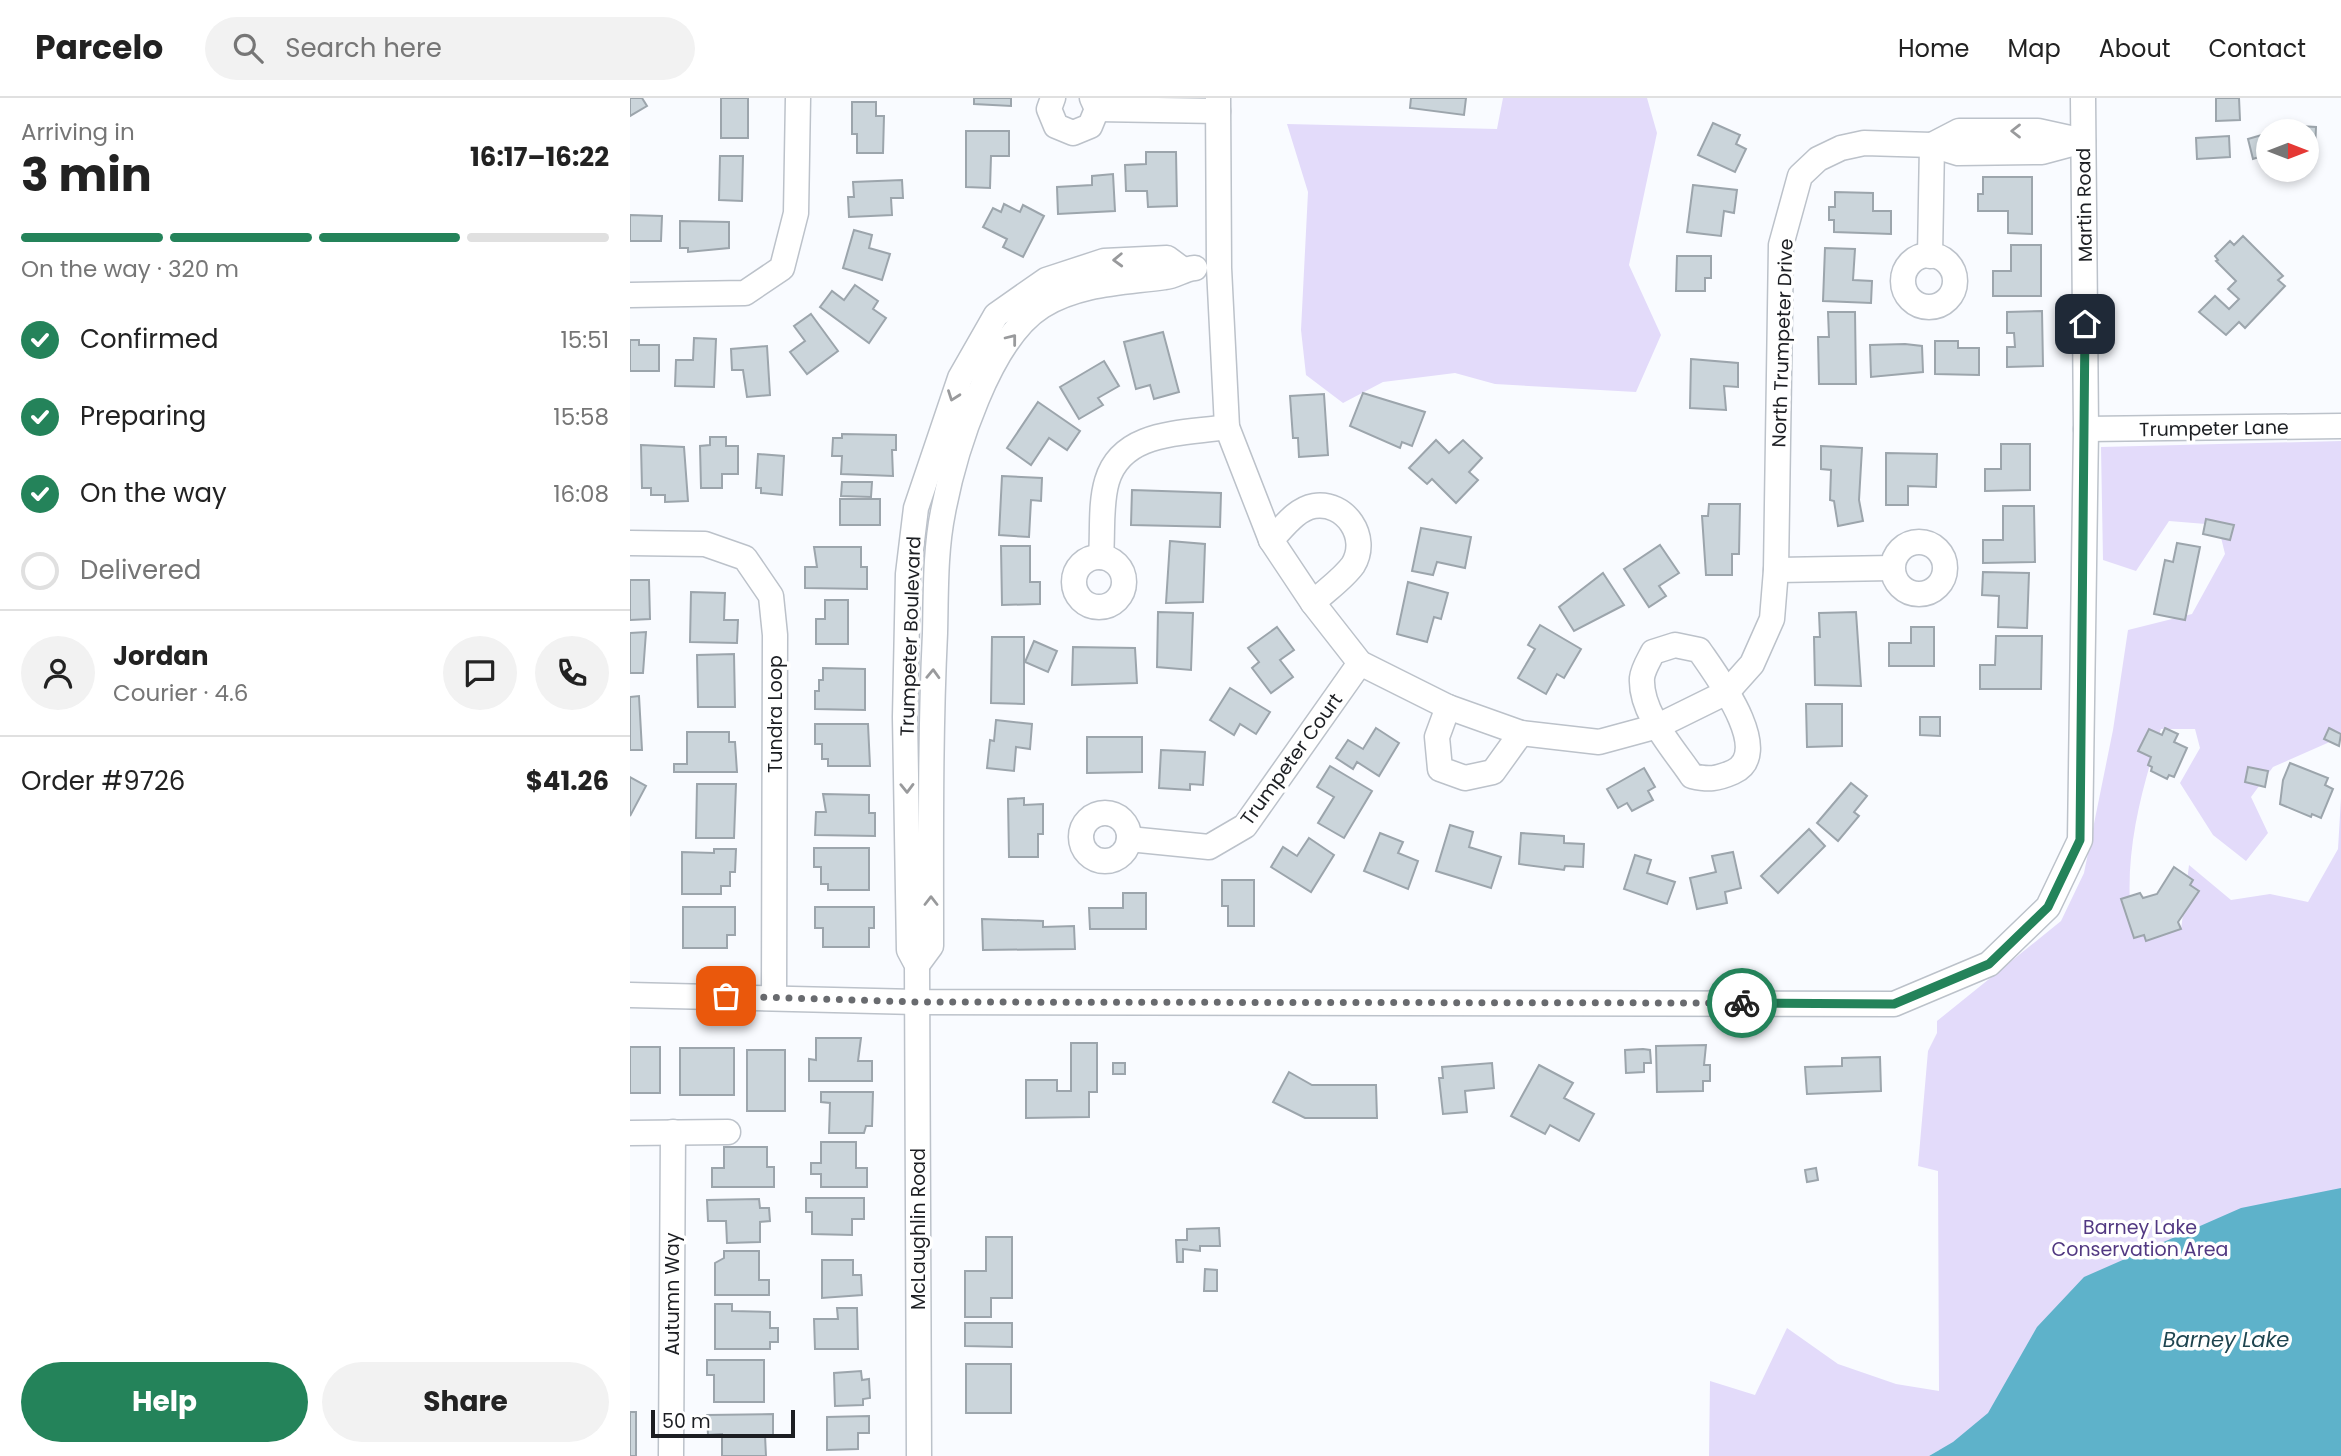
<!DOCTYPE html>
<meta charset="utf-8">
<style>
body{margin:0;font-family:Poppins,sans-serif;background:#f2f2f2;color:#222;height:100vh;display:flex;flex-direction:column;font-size:26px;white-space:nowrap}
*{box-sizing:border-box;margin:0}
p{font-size:23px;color:#767676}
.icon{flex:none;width:38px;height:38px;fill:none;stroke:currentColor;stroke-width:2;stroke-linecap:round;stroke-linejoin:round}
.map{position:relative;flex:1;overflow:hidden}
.side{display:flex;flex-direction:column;background:#fff;width:630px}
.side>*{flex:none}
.needle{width:46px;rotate:90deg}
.fabs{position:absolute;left:1626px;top:21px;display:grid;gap:14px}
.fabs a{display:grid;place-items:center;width:63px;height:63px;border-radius:50%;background:#fff;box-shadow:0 4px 10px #0003;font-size:35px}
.scale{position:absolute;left:21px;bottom:18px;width:144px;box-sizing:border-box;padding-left:7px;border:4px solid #1c1e22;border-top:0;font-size:19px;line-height:24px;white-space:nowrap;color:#1c1e22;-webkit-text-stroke:5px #fff;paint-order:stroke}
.pin{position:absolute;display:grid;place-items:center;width:60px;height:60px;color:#fff;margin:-30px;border-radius:14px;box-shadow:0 4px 10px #0006}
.courier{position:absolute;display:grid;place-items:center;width:70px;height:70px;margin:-35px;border:5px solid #24835a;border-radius:50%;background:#fff;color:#222;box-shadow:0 2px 9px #0007}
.head em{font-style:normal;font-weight:700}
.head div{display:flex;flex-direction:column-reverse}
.head{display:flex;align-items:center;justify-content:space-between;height:119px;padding:0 21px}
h1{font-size:46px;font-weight:700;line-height:52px}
.bar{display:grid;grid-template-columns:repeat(4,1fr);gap:10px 7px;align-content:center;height:84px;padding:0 21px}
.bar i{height:9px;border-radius:5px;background:#e0e0e0}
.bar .current{background:#24835a}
.bar p{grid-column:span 4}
.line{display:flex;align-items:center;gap:18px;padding:0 21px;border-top:2px solid #e0e0e0}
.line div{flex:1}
.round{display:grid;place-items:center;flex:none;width:74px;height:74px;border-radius:37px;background:#f2f2f2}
ol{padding:0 21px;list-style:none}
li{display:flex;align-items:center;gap:21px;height:77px}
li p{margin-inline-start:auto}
li .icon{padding:7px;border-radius:50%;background:#24835a;color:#fff;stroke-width:4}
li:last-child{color:#767676}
li i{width:38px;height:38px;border:4px solid #e0e0e0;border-radius:50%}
.primary-button{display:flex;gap:14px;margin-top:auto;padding:14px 21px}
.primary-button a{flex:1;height:80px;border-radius:42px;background:#24835a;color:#fff;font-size:28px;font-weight:700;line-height:80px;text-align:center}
.primary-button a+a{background:#f2f2f2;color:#222}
header{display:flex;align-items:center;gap:42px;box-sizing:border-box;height:98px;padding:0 35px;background:#fff;border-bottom:2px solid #e0e0e0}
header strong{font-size:33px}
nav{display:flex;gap:38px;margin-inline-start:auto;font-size:24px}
.search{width:490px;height:63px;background:#f2f2f2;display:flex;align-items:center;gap:18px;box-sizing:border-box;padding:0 24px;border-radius:38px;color:#767676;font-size:26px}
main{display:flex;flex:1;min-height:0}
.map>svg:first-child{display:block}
</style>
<header>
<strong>Parcelo</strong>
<div class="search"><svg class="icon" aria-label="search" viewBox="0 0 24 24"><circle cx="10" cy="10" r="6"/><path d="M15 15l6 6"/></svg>Search here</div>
<nav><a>Home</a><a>Map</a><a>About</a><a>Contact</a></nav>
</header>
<main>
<section class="side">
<div class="head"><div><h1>3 min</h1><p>Arriving in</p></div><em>16:17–16:22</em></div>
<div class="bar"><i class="current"></i><i class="current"></i><i class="current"></i><i></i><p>On the way · 320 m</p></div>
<ol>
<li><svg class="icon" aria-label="check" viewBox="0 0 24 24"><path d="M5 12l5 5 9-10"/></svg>Confirmed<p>15:51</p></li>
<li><svg class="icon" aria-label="check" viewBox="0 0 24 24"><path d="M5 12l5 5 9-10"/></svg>Preparing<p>15:58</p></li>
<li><svg class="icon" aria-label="check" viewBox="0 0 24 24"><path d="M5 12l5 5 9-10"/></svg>On the way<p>16:08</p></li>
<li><i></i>Delivered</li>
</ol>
<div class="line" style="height:126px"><a class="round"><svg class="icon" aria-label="person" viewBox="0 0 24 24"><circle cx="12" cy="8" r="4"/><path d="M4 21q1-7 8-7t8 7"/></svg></a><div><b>Jordan</b><p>Courier · 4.6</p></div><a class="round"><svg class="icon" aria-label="chat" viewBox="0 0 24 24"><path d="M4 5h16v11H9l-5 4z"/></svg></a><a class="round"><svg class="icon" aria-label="phone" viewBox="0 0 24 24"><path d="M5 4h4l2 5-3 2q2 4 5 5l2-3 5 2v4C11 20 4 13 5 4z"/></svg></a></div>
<div class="line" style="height:91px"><div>Order #9726</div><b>$41.26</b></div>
<div class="primary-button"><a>Help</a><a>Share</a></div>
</section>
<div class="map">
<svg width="1711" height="1358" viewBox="0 0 1711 1358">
<rect width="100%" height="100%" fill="#f9fbff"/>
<!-- green -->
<g fill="#e3dbfa">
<path d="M873,0H1017L1027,35L999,167L1031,237L1006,294L865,286L825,275L753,284L713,305L676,277L671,232L678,94L657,26L867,31Z"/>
<path d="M1711,343V639L1643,669L1621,699L1638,735L1616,763L1583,737L1550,685L1570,650L1565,631H1531C1510,696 1493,759 1502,829L1551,832L1559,767L1601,802L1640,796L1678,804L1708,751L1711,700V1358H1310L1309,1352L1299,1358H1079L1080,1283L1125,1297L1157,1230L1208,1266L1266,1286L1309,1293L1308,1073L1288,1068L1298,953L1307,935V923L1431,823L1454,775L1483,632L1498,532L1562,516L1595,456L1588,427L1539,423L1506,473L1473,462L1471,349Z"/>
</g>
<!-- water -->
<path fill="#5eb2ca" d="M1711,1090V1358H1299L1323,1344L1358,1315L1407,1229L1454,1179L1611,1110Z"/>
<!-- building -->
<g fill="#cbd5db" stroke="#9ca5ac" stroke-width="2">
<path d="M0,0H12L17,8L0,18Z"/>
<rect x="91" y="0" width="27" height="40"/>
<path d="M344,0H381V8L344,6Z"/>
<path d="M781,0H836L834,17L780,10Z"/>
<path d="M1586,0H1609L1610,22L1586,23Z"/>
<path d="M222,4H246V18H254L253,55H227V36H222Z"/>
<path d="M1083,25L1110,37L1106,46L1116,51L1105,74L1068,57Z"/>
<path d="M1651,27L1686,29L1685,53H1676V33H1651Z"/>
<path d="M336,33H379V58H361L360,90L336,89Z"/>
<path d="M1635,36L1638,56L1623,61L1618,41Z"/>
<path d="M1599,38L1600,59L1567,61L1566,40Z"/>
<path d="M516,54H546L547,108L518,109L517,93H496L495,67L516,66Z"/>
<path d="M90,58H113L112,103L89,102Z"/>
<path d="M483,76L485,113L428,116L427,89L462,87V78Z"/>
<path d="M1353,79H1402V136L1378,135V113H1348V96H1353Z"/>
<path d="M272,82L273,100H261L262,117L219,119L218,99H224L223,84Z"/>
<path d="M1063,87L1107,92L1104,115L1094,113L1091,138L1057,134Z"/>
<path d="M1205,94L1243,95V113H1261V136L1204,134V122H1199V109H1205Z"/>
<path d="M374,106L390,114L393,107L414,118L393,159L373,149L377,141L353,129L363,110L371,114Z"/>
<path d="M0,117L32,118L31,143H0Z"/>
<path d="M50,123L99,124V150L58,154V150H50Z"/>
<path d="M224,132L242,137L239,150L260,156L252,182L213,170Z"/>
<path d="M1613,138L1653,178L1648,182L1655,188L1615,230L1609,224L1596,237L1569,214L1585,198L1599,211L1609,201L1598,191L1606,183L1586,163L1588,162L1585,158L1600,143L1604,147Z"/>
<path d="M1381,147H1411V198H1363V173H1381Z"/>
<path d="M1195,150L1225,151L1223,182L1242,183L1241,205L1193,203Z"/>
<path d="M1047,158H1081V180H1075V193H1046Z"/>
<path d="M225,187L248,203L243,211L256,220L239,245L190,209L202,193L214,202Z"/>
<path d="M1412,213L1413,268L1377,269V249H1385L1384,235H1377V214Z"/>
<path d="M1198,214H1225L1226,286H1189L1188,239H1199Z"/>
<path d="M181,216L208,253L177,276L160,254L175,243L164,228Z"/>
<path d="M533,234L549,294L524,301L520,287L506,291L494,244Z"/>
<path d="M64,240L86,241L84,289L45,288L46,262H63Z"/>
<path d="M0,242H9V247H29V273H0Z"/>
<path d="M1305,243H1328V250H1349V277L1305,276Z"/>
<path d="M1275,246L1292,248L1293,274L1241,279L1240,247Z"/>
<path d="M137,248L140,297L117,299L113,272H102L101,251Z"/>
<path d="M1061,261L1108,265V289L1094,288L1096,312L1060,310Z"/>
<path d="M474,263L489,288L468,300L473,307L449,321L430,289Z"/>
<path d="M733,295L795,314L782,348L772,344L770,350L720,328Z"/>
<path d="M694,296L698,357L669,359L668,340H663L660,298Z"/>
<path d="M408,304L450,333L437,352L419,340L401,367L377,350Z"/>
<path d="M212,336L266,337V352H262L263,378L211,376L212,358H202L203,340H212Z"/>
<path d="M80,339H96V348H108V376H92V390H71L70,348L80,347Z"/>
<path d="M806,342L819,355L833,342L852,360L839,374L848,382L826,405L802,381L797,386L779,370Z"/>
<path d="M1371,346H1400V392L1355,393V371H1371Z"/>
<path d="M11,347L54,349L58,403L35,404V397H21V390H12Z"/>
<path d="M1191,348L1232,350L1229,402L1233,423L1208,428L1204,403L1200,402L1201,372L1191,371Z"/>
<path d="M1256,355L1307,356L1306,389L1278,388V407H1256Z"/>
<path d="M128,356L154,358L152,397L131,395V390H126Z"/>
<path d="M372,378L412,380L411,403L401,402L399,439L369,437Z"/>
<path d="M212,384H242L241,399L211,398Z"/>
<path d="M502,392L591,395L590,429L501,427Z"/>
<rect x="210" y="401" width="40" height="26"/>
<path d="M1079,406H1110L1109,456H1102V477H1076L1072,418H1078Z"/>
<path d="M1373,408H1404L1405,464L1353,465V442H1373Z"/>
<path d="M1576,421L1604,427L1600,442L1573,436Z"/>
<path d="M791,430L841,439L835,470L807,464L803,477L782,473Z"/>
<path d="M540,443L575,446L573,504L536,505Z"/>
<path d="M1547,445L1570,449L1555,522L1524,516L1535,462L1543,464Z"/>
<path d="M1030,447L1049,475L1029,488L1036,498L1019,509L994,471Z"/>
<path d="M371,448H400V484H410V506L372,507Z"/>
<path d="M184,449H231V469H237V491L175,490V469H187Z"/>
<path d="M1353,474L1399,475L1397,530L1368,529L1369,498L1352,497Z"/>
<path d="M973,475L994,507L944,533L929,509Z"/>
<path d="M0,482H19L20,521L0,522Z"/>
<path d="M778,484L818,495L811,521L804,519L797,544L767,536Z"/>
<path d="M61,494L95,495L94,522H108L107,545L60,544Z"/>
<path d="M195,502H218V546H186V521H195Z"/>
<path d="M528,514L563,515L561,572L527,569Z"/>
<path d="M1226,514L1231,588L1185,587L1184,539H1190L1189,515Z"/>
<path d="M910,527L951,551L934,580L927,576L916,596L888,580L905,551L898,547Z"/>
<path d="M647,529L664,552L650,562L663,579L641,595L622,570L629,564L618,550Z"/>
<path d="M1281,529H1304V568H1259V545H1281Z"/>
<path d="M16,534L13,575H0V535Z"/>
<path d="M1366,538H1412L1411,591H1350V567H1365Z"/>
<path d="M362,539H394V606L361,605Z"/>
<path d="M404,543L427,553L418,574L395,564Z"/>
<path d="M443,549L505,550L507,585L442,587Z"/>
<path d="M104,556L105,609H68L67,557Z"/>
<path d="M193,570L235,571V612L185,611V593H189V582H193Z"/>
<path d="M600,590L640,614L626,636L610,626L604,637L580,622Z"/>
<path d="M9,598L12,652H0V599Z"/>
<path d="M1176,606H1212V648L1177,649Z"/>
<path d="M1290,619H1310V638L1290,637Z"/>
<path d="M366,622L402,626L400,651L386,649L384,673L357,670L360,642L364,643Z"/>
<path d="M185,626H238L240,668H198V661H192V646H185Z"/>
<path d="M746,630L769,645L749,678L727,664L723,671L706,660L718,642L733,651Z"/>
<path d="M1535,630L1548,636L1544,644L1557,650L1544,679L1539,677L1537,681L1521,673L1522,669L1518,667L1521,659L1508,653L1519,631L1532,637Z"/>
<path d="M1699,630L1711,636L1709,648L1694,641Z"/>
<path d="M57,634H99V644H105L107,674H44V666H57Z"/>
<path d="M457,639H512V674L457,675Z"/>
<path d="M531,652L575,654L573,687L560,686V692L529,690Z"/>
<path d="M1660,665L1698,680L1695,687L1703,691L1691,720L1682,716L1681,719L1650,706L1653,682Z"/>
<path d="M700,668L742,693L714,740L688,725L704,699L687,689Z"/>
<path d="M1618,669L1638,673L1635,689L1615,684Z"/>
<path d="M1014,670L1025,689L1018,693L1023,702L1002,713L997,705L988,710L977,691Z"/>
<path d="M0,679L16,688L0,718Z"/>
<path d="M1221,685L1237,698L1224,714L1229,718L1208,743L1187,725Z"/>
<path d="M67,686H106L104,740H66Z"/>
<path d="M193,696L239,697V715H245V738L185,737L186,714H196Z"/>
<path d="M394,700V707L413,706V736H408V759H379L378,701Z"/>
<path d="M820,727L843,734L839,749L871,759L861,790L806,773Z"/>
<path d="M1179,731L1195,748L1148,795L1131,778Z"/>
<path d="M750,735L773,744L768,755L788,763L778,791L734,773Z"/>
<path d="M891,735L934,738V745L954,746L953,769L935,768L934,772L889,766Z"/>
<path d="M679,740L704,757L681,794L641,769L653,749L667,758Z"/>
<path d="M184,750H239V792H198V786H191V769H184Z"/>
<path d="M84,751H106L105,774H100V788H91V796H52V754L84,755Z"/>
<path d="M1103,754L1111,790L1095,794L1097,805L1067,811L1060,780L1086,774L1082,758Z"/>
<path d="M1005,757L1021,762L1017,775L1045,784L1037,806L994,791Z"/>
<path d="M1544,769L1563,782L1560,787L1569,793L1548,824L1551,831L1516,843L1514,837L1504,840L1491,801L1510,795L1513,800L1527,796Z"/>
<path d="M592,782H624V828H598V808H592Z"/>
<path d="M493,795H516V831H460L459,810H493Z"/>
<path d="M53,809H105V837H97V850H53Z"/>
<path d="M185,809H244V830H239V849H193V830H185Z"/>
<path d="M352,821L413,823V829L444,828L445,851L353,852Z"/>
<path d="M186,940H231L228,963H242V983H179V961L186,962Z"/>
<path d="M441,945H467V994H459V1019L396,1020V982H427V993H441Z"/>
<path d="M1076,947L1074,967H1080V983H1073V993L1027,994L1026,948Z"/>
<rect x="0" y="949" width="30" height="46"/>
<rect x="50" y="950" width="54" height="47"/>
<path d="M1013,951L1020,952L1021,965H1014V974L996,975L995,952Z"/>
<rect x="117" y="952" width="38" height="61"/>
<path d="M1250,959L1251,993L1177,996L1175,969L1212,968V960Z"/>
<rect x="483" y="965" width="12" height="11"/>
<path d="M862,965L864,990L835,993L837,1014L813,1016L809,980H813L812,969Z"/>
<path d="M909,967L943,985L934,1000L964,1016L949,1043L920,1027L915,1036L881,1018Z"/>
<path d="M659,974L682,987H746L747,1020H675L643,1004Z"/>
<path d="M191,994H243L242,1028H236L234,1035H199L200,1005L191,1004Z"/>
<path d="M191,1044H226V1070H237V1089H191V1076H181V1065H191Z"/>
<path d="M94,1049H137V1069H144V1089H82V1070H94Z"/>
<path d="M1186,1070L1188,1082L1177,1084L1175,1072Z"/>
<path d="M176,1100H234V1121H222V1137L182,1136V1114H176Z"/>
<path d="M129,1101L130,1110H139L140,1123L130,1124V1144L97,1145L96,1123H78L77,1102Z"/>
<path d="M589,1130L590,1148H570V1153L553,1151V1164H547L546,1142H557V1131Z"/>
<path d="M356,1139H382V1200H361V1219H335V1173H356Z"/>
<path d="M94,1153H129V1182H139V1197H85V1165L94,1160Z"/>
<path d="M192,1162H223V1177H231L232,1197L192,1200Z"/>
<path d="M575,1171L587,1172V1193H574Z"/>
<path d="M85,1206H102V1213L140,1214V1230H148V1244H140V1251H85Z"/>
<path d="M207,1210H227L228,1251H185L184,1221H208Z"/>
<path d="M335,1225H382V1249L335,1248Z"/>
<path d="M77,1262H134V1304H84V1277H77Z"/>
<rect x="336" y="1266" width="45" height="49"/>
<path d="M231,1273L232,1282L239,1281L240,1300L233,1301V1307L205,1308L204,1275Z"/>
<rect x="0" y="1314" width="6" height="44"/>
<path d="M143,1316V1337H135L136,1358H92V1336L78,1337L77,1317Z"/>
<path d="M239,1318V1335H228V1351L197,1352V1319Z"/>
</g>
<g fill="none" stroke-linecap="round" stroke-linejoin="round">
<defs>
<g id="minor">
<path d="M423,0L419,11L426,28L443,35L460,28L467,11L462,0"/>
<path d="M588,0L589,170L597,329L641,442L683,505L730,565L818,609L891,635L969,644L1028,628L1097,594L1122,566L1142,521L1146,472L1151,147L1170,78L1188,61L1211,50L1234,45L1302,47L1328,55L1412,54L1453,43"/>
<path d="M467,11L588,13"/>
<path d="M1302,47L1329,33H1408L1449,42"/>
<circle cx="1299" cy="183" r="26"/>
<path d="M1300,158L1302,47"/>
<path d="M0,197L115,195L152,170L166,115L168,0"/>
<path d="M1456,331L1711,328"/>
<path d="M641,442C653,430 666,411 684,408C715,403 740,439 723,467C713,481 695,493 683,505"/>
<circle cx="1289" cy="470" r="26"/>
<path d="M0,445L75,446L115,460L141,498L145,537L144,899"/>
<path d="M471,459C473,435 470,406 477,383C492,332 553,336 597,329"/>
<circle cx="469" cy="484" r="25"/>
<path d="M1146,472L1262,470"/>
<path d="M1045,547L1069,552C1084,574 1146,655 1103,674C1087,681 1079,682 1062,678C1044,651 1010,615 1012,580C1013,571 1019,562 1023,554Z"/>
<path d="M818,609L807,639L810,671L835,680L863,674L891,635"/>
<circle cx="475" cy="739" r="24"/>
<path d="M499,741L579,749L615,728L730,565"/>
<path d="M287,867L301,848C301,744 300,639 305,535C306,496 305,453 313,414C324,355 359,241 412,208C450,185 493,185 535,179C546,178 553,171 565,170"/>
<path d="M0,897L286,904L1264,906L1359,866L1418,809L1450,742L1456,331L1453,0"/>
<path d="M0,1035L98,1034"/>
<path d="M41,1358L43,1034"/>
<path d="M289,1358L287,867L279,852L275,619L278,476L286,410L330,280L366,217L416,182L474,163L537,160L552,171"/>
</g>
</defs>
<!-- minor casing -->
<use href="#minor" stroke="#bcc2ca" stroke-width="27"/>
<!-- minor -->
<use href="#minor" stroke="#fff" stroke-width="24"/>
</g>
<!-- one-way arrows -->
<defs><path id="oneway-chevron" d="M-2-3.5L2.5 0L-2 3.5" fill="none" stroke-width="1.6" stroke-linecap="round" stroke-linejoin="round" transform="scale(1.75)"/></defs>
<g stroke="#999a9c">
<use href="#oneway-chevron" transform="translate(1386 33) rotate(180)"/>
<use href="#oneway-chevron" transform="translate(488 162) rotate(178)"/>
<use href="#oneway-chevron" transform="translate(382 241) rotate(-52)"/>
<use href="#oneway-chevron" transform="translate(323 298) rotate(110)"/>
<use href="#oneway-chevron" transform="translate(303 576) rotate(-88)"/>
<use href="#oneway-chevron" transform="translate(277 690) rotate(89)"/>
<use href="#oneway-chevron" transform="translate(301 803) rotate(-90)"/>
</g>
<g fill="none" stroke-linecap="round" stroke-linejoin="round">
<!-- done -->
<path stroke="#696b6f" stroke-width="7" stroke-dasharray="0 12.6" d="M96,898L286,904L1112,905"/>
<!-- route -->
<path stroke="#24835a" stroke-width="9" d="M1112,905L1264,906L1359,866L1418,809L1450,742L1455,226"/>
</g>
<g text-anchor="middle" stroke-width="7" stroke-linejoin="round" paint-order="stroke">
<!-- street labels -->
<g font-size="19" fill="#1c1e22" stroke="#fff">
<text transform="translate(1454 107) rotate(-91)" y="7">Martin Road</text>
<text transform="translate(1152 245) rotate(-88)" y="7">North Trumpeter Drive</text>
<text transform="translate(1584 330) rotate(-1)" y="7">Trumpeter Lane</text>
<text transform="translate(280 538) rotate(-88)" y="7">Trumpeter Boulevard</text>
<text transform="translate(145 616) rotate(-90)" y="7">Tundra Loop</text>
<text transform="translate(661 661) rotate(-54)" y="7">Trumpeter Court</text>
<text transform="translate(288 1131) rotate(-90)" y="7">McLaughlin Road</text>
<text transform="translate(42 1196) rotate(-90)" y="7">Autumn Way</text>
</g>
<!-- park labels -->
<g font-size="19" fill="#523982" stroke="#fff">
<text x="1510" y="1136">Barney Lake<tspan x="1510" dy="22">Conservation Area</tspan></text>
</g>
<!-- water labels -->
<g font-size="21" font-style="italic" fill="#1f4550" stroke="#fff">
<text x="1596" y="1249">Barney Lake</text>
</g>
</g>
</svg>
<div class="fabs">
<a><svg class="needle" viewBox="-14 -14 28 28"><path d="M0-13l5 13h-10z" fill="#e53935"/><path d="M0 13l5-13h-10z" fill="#767676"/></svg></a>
</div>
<div class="scale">50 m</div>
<div class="pin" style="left:96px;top:898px;background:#ea580c"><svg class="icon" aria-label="bag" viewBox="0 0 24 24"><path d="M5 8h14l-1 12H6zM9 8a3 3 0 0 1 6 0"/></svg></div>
<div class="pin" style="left:1455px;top:226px;background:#1f2937"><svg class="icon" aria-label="home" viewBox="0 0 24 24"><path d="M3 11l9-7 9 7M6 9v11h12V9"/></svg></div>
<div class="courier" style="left:1112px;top:905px"><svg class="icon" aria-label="bike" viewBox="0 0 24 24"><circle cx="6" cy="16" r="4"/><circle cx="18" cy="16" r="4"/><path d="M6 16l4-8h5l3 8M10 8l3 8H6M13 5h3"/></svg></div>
</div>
</main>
